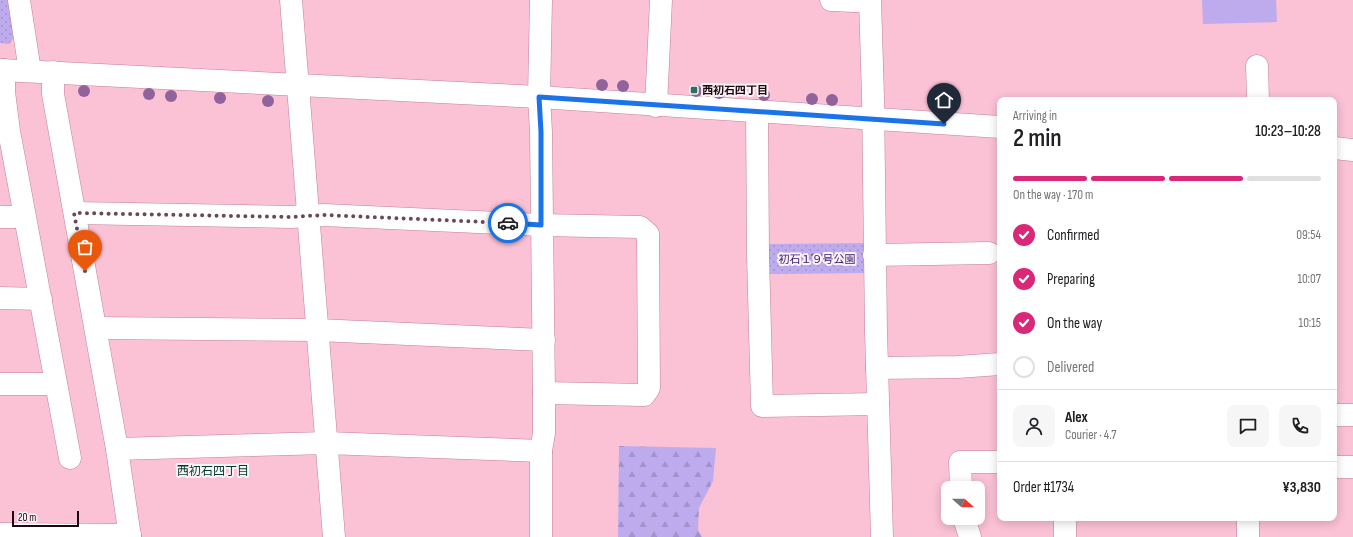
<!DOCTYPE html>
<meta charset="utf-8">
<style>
body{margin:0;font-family:"Sofia Sans Condensed","Noto Sans JP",sans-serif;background:#f6f6f6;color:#202124;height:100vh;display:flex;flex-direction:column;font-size:15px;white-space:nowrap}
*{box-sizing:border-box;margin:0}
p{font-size:13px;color:#757577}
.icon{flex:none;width:22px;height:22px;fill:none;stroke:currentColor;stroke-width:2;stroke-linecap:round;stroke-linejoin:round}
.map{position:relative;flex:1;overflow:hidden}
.drawer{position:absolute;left:997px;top:97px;width:340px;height:424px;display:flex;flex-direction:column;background:#fff;border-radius:8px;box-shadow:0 2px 10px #0003}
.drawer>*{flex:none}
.needle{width:26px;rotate:111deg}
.buttons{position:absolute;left:941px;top:481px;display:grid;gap:8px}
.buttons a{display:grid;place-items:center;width:44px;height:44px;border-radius:8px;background:#fff;box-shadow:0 2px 10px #0003;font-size:20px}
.scale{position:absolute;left:12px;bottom:10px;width:67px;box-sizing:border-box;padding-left:4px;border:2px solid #1e0710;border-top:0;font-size:11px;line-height:14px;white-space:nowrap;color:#1e0710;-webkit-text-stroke:3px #faf2f5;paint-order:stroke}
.pin{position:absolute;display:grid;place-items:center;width:34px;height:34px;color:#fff;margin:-41px -17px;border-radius:50% 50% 50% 0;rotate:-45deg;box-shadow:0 0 4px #0007}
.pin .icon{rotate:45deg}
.courier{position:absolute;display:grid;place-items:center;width:40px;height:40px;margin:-20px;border:3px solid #1a73e8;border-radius:50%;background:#fff;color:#222;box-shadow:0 1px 5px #0007}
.overview em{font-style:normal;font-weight:600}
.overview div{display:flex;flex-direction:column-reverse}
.overview{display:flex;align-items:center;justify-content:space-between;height:68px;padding:0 16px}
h1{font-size:26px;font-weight:600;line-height:30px}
.bar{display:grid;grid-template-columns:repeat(4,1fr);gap:6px 4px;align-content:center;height:48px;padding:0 16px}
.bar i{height:5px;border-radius:3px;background:#e0e0e0}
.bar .on{background:#db2777}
.bar p{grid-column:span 4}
.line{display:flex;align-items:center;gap:10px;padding:0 16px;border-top:1px solid #e0e0e0}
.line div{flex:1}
.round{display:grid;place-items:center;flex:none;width:42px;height:42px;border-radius:8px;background:#f6f6f6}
ol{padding:0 16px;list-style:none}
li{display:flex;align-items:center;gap:12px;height:44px}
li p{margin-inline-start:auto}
li .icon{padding:4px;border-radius:50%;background:#db2777;color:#fff;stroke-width:4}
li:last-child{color:#757577}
li i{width:22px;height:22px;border:2px solid #e0e0e0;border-radius:50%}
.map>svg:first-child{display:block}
</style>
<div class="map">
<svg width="1353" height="537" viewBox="0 0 1353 537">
<defs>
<pattern id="forest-firs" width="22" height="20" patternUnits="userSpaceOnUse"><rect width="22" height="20" fill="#beabee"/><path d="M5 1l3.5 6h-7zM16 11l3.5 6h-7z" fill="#a392cb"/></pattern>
<pattern id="park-dots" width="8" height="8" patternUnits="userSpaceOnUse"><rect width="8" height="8" fill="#beabee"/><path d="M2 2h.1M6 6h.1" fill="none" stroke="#a392cb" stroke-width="1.8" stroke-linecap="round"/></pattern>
</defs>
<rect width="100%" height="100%" fill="#fbc1d5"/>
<!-- grass -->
<path fill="#beabee" d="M1202,0H1276L1277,22L1203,24Z"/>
<!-- forest -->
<path fill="url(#forest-firs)" d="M619,446L716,448L713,481L699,508L698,530L702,537H618Z"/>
<!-- park -->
<g fill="url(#park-dots)">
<path d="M0,0H10L15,36L9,44L0,43Z"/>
<path d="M865,243L866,273L769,274L768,244Z"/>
</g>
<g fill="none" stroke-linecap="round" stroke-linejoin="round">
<defs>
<g id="minor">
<path d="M19,0L30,71"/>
<path d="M291,0L334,537"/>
<path d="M541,0L539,97L541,132L544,393V433L541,451V537"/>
<path d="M831,0L855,1L867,0"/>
<path d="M870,0L873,97L876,331L882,537"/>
<path d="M1257,66L1258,100"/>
<path d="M0,70L539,97L1000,127"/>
<path d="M4,70V92L9,131L70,458"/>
<path d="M53,72V94L117,449L130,537"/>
<path d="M656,106L661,0"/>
<path d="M757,111L758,255L762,406L878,404"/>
<path d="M1334,148L1353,150"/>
<path d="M75,213L291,217L324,215L541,225L640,227L648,234L649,388L644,395L544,393"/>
<path d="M0,217H17L23,215"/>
<path d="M874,255L989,253"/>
<path d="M0,298L41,299"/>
<path d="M96,328L317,330L544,340"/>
<path d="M877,368L957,367L1000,364"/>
<path d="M0,384H55"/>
<path d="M1334,415H1353"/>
<path d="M117,449L326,443L541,451"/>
<path d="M1334,467H1353"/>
<path d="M961,488L960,462H1000"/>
<path d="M964,518L970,537"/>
<path d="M1065,518V537"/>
<path d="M1248,518V537"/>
<path d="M0,534L130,535"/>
</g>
</defs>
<!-- minor casing -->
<use href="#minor" stroke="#c28097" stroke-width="23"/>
<!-- path -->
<path stroke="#936978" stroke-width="2.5" stroke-dasharray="3 2" stroke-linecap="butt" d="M781,255H852"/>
<!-- minor -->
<use href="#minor" stroke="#fff" stroke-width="22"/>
</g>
<!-- trees -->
<g fill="#91639c">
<circle cx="602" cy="85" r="6"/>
<circle cx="623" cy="86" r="6"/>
<circle cx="84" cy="91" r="6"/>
<circle cx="696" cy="91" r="6"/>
<circle cx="719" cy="93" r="6"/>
<circle cx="149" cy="94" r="6"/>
<circle cx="764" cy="95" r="6"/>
<circle cx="171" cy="96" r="6"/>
<circle cx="220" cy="98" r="6"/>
<circle cx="812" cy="99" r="6"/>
<circle cx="832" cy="100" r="6"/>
<circle cx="268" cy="101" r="6"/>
</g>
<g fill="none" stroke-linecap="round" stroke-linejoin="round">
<!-- done -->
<path stroke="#6b4855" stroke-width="4" stroke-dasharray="0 7.2" d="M85,271L74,213L291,217L324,215L508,223"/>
<!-- route -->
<path stroke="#1a73e8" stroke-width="5" d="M508,223L541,225V132L539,97L944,124"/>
</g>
<!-- markers -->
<rect fill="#2d7062" stroke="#faf2f5" stroke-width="1.5" x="690" y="86" width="8" height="8" rx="2"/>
<g text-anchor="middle" stroke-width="4" stroke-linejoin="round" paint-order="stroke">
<!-- poi labels -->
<g font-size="11" font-weight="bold" fill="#1e0710" stroke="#faf2f5" text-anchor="start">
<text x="702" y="94">西初石四丁目</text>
</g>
<!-- park labels -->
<g font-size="11" fill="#3b166d" stroke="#faf2f5">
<text x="817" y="263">初石１９号公園</text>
</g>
<!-- neighbourhood labels -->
<g font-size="12" fill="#003b30" stroke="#faf2f5">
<text x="213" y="475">西初石四丁目</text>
</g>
</g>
</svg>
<div class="buttons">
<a><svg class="needle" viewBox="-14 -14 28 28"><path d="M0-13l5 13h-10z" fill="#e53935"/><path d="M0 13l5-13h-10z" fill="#757577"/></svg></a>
</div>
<div class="scale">20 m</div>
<div class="pin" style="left:85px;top:271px;background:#ea580c"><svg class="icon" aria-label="bag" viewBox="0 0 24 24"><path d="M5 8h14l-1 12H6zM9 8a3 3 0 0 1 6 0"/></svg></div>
<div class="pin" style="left:944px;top:124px;background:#1f2937"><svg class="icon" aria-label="home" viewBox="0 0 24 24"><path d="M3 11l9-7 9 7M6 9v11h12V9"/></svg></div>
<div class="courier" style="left:508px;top:223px"><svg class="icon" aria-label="car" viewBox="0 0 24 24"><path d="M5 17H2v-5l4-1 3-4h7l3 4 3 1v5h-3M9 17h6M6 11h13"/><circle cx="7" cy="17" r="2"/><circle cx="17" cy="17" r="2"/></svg></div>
<section class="drawer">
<div class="overview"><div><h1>2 min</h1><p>Arriving in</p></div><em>10:23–10:28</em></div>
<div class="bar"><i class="on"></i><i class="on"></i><i class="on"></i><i></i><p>On the way · 170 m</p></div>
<ol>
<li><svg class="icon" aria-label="check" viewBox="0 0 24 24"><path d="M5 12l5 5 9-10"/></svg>Confirmed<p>09:54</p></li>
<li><svg class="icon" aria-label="check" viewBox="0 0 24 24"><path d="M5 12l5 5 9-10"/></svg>Preparing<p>10:07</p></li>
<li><svg class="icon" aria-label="check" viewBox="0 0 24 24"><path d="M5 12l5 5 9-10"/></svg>On the way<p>10:15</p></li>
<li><i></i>Delivered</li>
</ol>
<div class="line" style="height:72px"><a class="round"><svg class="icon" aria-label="person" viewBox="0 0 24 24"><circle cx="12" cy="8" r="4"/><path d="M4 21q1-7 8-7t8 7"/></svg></a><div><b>Alex</b><p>Courier · 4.7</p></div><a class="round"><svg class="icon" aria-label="chat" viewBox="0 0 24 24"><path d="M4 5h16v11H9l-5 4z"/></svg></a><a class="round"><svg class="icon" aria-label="phone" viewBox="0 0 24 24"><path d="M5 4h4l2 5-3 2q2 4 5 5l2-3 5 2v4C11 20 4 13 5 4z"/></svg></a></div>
<div class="line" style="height:52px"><div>Order #1734</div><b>¥3,830</b></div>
</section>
</div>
